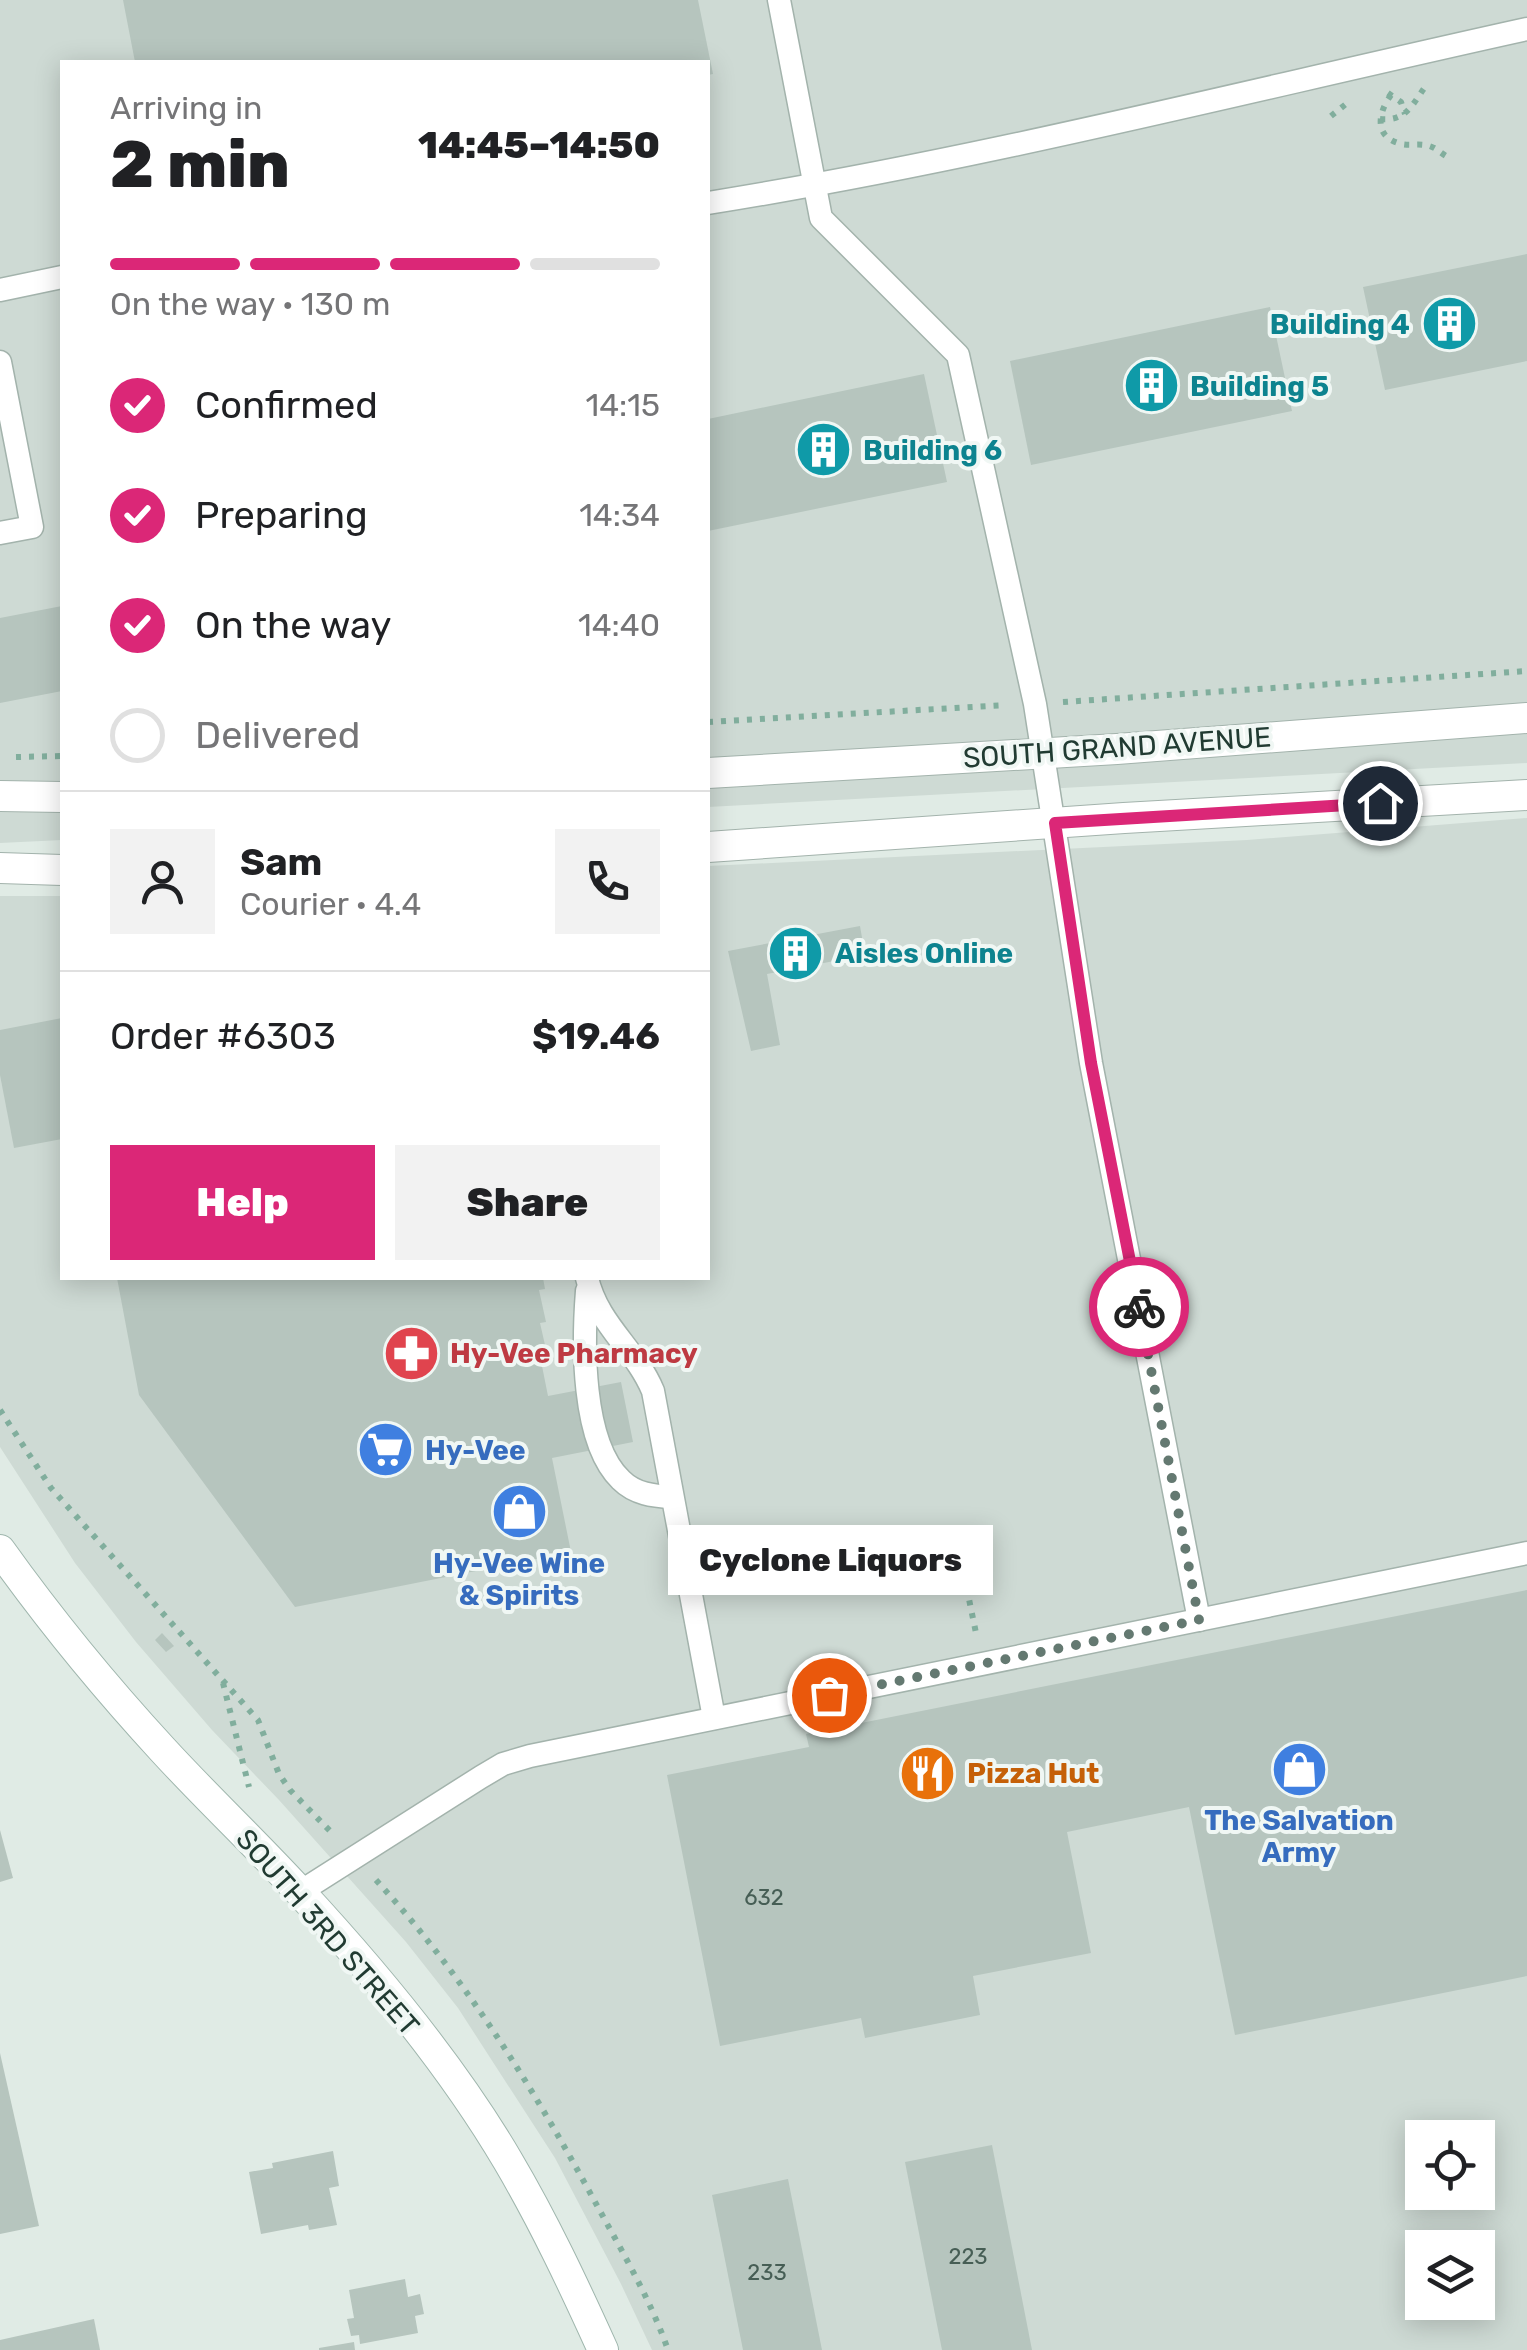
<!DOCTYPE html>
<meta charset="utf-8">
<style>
body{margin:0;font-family:Rubik,sans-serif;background:#f2f2f2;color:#202124;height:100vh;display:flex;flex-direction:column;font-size:38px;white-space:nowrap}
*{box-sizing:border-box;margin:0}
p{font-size:32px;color:#757577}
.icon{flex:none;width:55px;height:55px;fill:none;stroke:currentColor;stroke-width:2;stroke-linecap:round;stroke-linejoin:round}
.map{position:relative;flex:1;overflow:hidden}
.sheet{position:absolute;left:60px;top:60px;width:650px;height:1220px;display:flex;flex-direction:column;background:#fff;border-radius:0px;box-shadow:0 5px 25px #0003}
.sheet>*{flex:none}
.fabs{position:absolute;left:1405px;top:2120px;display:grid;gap:20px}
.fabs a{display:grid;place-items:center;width:90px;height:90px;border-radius:0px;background:#fff;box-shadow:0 5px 25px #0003;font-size:50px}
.pin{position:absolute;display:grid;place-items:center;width:85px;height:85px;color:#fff;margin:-42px;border:5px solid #fff;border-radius:50%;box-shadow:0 2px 10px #0007}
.courier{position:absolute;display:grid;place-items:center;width:100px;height:100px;margin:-50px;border:8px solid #db2777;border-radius:50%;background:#fff;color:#222;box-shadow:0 2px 12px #0007}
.bubble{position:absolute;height:70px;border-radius:0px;background:#fff;box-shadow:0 5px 25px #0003;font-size:32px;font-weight:800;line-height:70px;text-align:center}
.summary em{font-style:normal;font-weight:800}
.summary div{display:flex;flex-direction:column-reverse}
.summary{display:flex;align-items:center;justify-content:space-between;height:170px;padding:0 50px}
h1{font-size:65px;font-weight:800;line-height:75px}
.bar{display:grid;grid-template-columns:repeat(4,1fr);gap:15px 10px;align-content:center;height:120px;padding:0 50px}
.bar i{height:12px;border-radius:8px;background:#e0e0e0}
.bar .active{background:#db2777}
.bar p{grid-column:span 4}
.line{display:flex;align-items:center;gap:25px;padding:0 50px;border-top:2px solid #e0e0e0}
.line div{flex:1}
.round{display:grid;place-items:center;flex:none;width:105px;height:105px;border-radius:0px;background:#f2f2f2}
ol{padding:0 50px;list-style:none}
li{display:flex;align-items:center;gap:30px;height:110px}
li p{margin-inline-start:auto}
li .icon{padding:10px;border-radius:50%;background:#db2777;color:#fff;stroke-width:4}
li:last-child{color:#757577}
li i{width:55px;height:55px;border:5px solid #e0e0e0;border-radius:50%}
.cta{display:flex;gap:20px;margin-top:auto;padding:20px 50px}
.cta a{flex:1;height:115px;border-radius:0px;background:#db2777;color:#fff;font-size:40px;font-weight:800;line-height:115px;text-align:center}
.cta a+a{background:#f2f2f2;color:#202124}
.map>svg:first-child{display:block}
</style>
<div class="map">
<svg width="1527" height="2350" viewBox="0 0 1527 2350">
<rect width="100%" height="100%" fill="#e0ebe5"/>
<!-- built -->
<g fill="#cedad4" fill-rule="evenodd">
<path d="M0,0H1527V763L708,807V62H62V840L0,843Z"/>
<path d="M1527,818V2350H652L621,2284L555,2158L458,2008L406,1942L279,1800L212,1730L136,1642L75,1563L0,1447V896H62V1278H708V866L1247,840ZM1422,2138H1478V2192H1422ZM1422,2248H1478V2302H1422Z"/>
</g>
<!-- building -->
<g fill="#b6c5be">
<path d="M123,0H698L713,74L708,75V62H135Z"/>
<path d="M1527,254V361L1385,390L1363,287Z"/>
<path d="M1270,307L1292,411L1031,465L1010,361Z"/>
<path d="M924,374L947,482L708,531V419Z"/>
<path d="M62,606V691L0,703V618Z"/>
<path d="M860,926L865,955L767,974L780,1045L751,1051L728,951Z"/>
<path d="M62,1018V1139L14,1148L0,1075V1030Z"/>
<path d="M117,1278H543L545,1289L539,1290L546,1322L540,1323L545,1345L538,1346L548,1396L621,1382L633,1442L552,1458L571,1552L295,1607L139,1395Z"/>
<path d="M1527,1590V1976L1235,2035L1189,1807L1067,1832L1091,1953L973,1976L980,2015L865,2038L861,2018L720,2046L667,1775L809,1747L806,1734Z"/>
<path d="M162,1633L174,1646L166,1652L155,1640Z"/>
<path d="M0,1830L13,1878L0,1882Z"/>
<path d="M0,2053L39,2226L0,2234Z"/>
<path d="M992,2145L1032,2350H942L905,2162Z"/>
<path d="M333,2151L339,2186L329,2188L337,2225L309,2230L308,2225L261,2234L249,2172L273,2168L272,2163Z"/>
<path d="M788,2179L822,2350H743L712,2195Z"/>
<path d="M405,2279L408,2297L420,2294L424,2314L415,2316L418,2333L360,2344L359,2335L351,2336L347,2319L354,2318L349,2290Z"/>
<path d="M94,2319L100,2350H0V2340Z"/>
<path d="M354,2342L355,2350H319V2348Z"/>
</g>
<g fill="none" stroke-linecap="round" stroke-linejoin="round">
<defs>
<g id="service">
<path d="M779,0L821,218L958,355L1035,704L1091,1063L1199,1620"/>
<path d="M708,203C983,159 1254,89 1527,29"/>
<path d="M0,290L62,277"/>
<path d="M0,362L32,527L0,533"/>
<path d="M587,1278C598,1325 635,1348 653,1391L714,1718"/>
<path d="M587,1291C583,1342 581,1442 621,1480C635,1494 653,1496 672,1497"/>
<path d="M300,1892L481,1777L503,1764L530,1756L1527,1553"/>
</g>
<g id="tertiary">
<path d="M708,773L1117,749L1527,718"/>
<path d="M0,796L62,797"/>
<path d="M708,847L1124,818L1527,795"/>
<path d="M0,868L62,870"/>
</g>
<path id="secondary" d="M0,1550C50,1620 104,1686 163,1750C207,1798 255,1843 299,1891C375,1973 451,2064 508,2161C544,2222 574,2286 603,2350"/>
</defs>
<!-- service casing -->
<use href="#service" stroke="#a3b3ac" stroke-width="25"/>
<!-- tertiary casing -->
<use href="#tertiary" stroke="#a3b3ac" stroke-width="32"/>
<!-- secondary casing -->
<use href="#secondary" stroke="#9fb6ad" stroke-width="32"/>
<!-- path -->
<g stroke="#81ae9d" stroke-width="6" stroke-dasharray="5 8" stroke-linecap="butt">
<path d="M1388,93L1401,102L1405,114"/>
<path d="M1391,95C1379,111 1373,135 1398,143C1409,147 1421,142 1432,147C1437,149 1441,153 1446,156"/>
<path d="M1331,116L1346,104"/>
<path d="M1380,119C1408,122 1413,102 1428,83"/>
<path d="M1063,702L1527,671"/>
<path d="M708,722L1006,705"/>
<path d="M16,757L62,756"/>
<path d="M0,1410L51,1488L258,1720L279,1774L290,1790L333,1834"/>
<path d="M964,1575L976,1633"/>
<path d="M223,1683L249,1787"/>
<path d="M376,1880C464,1976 532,2086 594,2200C620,2248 650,2298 668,2350"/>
</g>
<!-- service -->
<use href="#service" stroke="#fff" stroke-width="22"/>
<!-- tertiary -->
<use href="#tertiary" stroke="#fff" stroke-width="30"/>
<!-- secondary -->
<use href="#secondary" stroke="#fff" stroke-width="30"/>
</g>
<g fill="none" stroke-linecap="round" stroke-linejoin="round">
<!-- done -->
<path stroke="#647971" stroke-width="10" stroke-dasharray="0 18" d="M829,1695L1199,1620L1139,1307"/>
<!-- route -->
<path stroke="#db2777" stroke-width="12" d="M1139,1307L1091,1063L1055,823L1380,803"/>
</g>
<!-- icons -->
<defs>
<symbol id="building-disc" viewBox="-11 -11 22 22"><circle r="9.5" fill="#0f9aa8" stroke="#f0f7f4"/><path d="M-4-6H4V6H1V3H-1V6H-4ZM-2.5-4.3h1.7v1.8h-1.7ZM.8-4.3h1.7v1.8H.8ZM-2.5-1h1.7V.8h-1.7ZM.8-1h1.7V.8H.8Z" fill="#fff"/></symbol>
<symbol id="pharmacy-disc" viewBox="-11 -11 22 22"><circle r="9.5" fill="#e0444e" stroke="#f0f7f4"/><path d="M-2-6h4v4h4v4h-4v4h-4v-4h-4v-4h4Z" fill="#fff"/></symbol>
<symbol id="supermarket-disc" viewBox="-11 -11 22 22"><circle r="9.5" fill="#3f7fe0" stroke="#f0f7f4"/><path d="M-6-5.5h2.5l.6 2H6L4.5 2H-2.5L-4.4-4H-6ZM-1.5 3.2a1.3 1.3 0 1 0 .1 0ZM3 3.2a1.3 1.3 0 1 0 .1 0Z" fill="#fff"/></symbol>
<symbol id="shop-disc" viewBox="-11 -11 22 22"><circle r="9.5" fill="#3f7fe0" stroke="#f0f7f4"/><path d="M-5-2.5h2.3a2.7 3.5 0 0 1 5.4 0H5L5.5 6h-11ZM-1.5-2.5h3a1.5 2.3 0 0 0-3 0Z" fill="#fff"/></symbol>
<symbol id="restaurant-disc" viewBox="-11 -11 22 22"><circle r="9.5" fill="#e8710a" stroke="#f0f7f4"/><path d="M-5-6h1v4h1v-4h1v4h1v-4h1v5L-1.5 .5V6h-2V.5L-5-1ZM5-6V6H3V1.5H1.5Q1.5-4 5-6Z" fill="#fff"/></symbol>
</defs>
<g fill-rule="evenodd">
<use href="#building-disc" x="1418" y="292" width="63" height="63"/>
<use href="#building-disc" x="1120" y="354" width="63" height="63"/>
<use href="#building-disc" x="792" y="418" width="63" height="63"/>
<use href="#building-disc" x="764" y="922" width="63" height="63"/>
<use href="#pharmacy-disc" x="380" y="1322" width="63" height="63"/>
<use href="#supermarket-disc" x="354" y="1418" width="63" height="63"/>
<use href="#shop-disc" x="488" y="1480" width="63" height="63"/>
<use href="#shop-disc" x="1268" y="1738" width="63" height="63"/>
<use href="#restaurant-disc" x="896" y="1742" width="63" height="63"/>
</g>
<g text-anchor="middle" stroke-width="8" stroke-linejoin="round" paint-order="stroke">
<!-- number labels -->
<g font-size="22" fill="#465e55">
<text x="764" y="1905">632</text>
<text x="968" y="2264">223</text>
<text x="767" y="2280">233</text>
</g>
<!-- culture labels -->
<g font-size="28" font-weight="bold" fill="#0d838f" stroke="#f0f7f4" text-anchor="start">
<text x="1410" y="334" text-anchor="end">Building 4</text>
<text x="1190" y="396">Building 5</text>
<text x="863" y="460">Building 6</text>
<text x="835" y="963">Aisles Online</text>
</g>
<!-- street labels -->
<g font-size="28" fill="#213b32" stroke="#f0f7f4">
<text transform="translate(1117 747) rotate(-4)" y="10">SOUTH GRAND AVENUE</text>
<text transform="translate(328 1932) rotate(49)" y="10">SOUTH 3RD STREET</text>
</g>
<!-- health labels -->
<g font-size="28" font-weight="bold" fill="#be3a42" stroke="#f0f7f4" text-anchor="start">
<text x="450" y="1363">Hy-Vee Pharmacy</text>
</g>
<!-- shop labels -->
<g font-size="28" font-weight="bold" fill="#366cbe" stroke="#f0f7f4">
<text x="425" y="1460" text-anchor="start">Hy-Vee</text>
<text x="519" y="1573">Hy-Vee Wine<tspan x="519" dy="32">&amp; Spirits</tspan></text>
<text x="1299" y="1830">The Salvation<tspan x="1299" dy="32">Army</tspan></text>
</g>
<!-- food labels -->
<g font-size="28" font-weight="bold" fill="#c56008" stroke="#f0f7f4" text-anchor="start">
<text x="967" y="1783">Pizza Hut</text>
</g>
</g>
</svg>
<div class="fabs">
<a><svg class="icon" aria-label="locate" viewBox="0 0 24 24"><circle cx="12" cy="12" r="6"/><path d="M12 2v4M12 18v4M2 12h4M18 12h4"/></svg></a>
<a><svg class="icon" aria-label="layers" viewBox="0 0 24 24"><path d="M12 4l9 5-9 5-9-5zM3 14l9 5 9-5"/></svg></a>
</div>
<div class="pin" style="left:829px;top:1695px;background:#ea580c"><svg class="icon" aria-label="bag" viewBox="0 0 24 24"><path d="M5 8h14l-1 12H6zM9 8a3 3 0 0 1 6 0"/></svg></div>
<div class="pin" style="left:1380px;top:803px;background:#1f2937"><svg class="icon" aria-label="home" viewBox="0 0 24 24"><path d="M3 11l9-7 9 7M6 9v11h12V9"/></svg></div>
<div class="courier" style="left:1139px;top:1307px"><svg class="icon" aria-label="bike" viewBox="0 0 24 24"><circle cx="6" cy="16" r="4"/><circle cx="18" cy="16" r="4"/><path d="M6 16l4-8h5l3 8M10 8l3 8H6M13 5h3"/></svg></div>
<div class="bubble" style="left:668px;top:1525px;width:325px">Cyclone Liquors</div>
<section class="sheet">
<div class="summary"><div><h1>2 min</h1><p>Arriving in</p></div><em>14:45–14:50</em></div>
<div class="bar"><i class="active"></i><i class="active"></i><i class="active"></i><i></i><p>On the way · 130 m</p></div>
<ol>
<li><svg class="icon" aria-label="check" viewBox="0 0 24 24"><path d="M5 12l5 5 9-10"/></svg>Confirmed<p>14:15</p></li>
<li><svg class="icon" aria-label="check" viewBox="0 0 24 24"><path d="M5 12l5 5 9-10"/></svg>Preparing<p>14:34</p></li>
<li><svg class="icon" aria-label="check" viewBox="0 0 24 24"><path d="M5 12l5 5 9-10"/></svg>On the way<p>14:40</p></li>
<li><i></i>Delivered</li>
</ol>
<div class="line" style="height:180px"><a class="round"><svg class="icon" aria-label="person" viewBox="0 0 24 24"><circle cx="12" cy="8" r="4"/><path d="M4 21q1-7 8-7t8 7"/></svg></a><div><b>Sam</b><p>Courier · 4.4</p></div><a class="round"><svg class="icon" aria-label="phone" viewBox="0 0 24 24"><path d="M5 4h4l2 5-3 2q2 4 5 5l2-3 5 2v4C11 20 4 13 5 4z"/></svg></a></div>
<div class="line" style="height:130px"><div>Order #6303</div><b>$19.46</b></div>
<div class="cta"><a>Help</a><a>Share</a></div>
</section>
</div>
